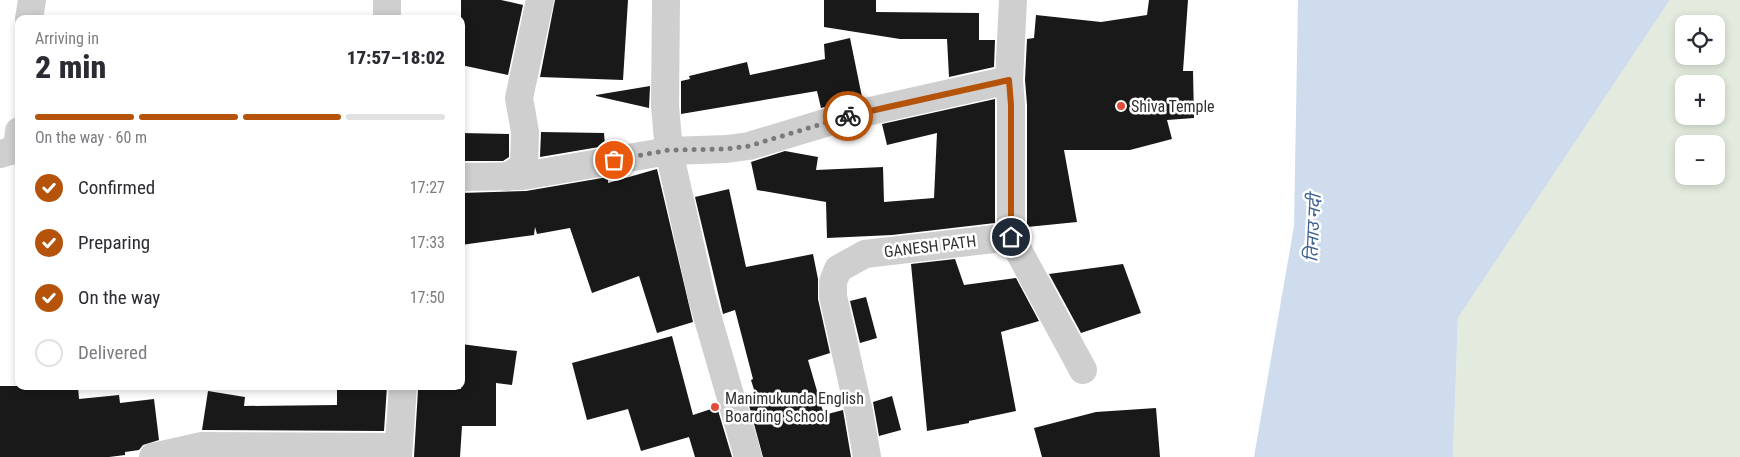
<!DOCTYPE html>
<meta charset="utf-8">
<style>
body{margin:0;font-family:"Roboto Condensed","Noto Sans Devanagari",sans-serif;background:#f2f2f3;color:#2b2b33;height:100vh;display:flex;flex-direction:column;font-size:19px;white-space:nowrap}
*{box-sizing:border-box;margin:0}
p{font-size:16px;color:#7c7c81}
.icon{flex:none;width:28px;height:28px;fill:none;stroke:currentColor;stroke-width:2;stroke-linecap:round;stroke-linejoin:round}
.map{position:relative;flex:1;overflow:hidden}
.drawer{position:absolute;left:15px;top:15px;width:450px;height:375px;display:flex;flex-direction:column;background:#fff;border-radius:10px;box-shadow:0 2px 8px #0003}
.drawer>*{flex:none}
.tools{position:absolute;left:1675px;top:15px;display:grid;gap:10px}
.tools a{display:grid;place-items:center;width:50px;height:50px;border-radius:10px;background:#fff;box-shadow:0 2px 8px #0003;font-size:25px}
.pin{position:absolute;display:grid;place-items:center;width:42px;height:42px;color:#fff;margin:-21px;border:2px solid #fff;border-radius:50%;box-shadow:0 1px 5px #0007}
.courier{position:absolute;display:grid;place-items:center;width:50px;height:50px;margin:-25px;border:4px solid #b45309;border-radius:50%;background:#fff;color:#222;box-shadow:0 1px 6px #0007}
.head em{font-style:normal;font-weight:800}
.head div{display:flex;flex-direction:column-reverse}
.head{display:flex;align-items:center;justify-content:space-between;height:85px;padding:0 20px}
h1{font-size:32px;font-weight:800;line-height:38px}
.bar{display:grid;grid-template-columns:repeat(4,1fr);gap:8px 5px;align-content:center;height:60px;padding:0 20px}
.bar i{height:6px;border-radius:4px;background:#e1e1e2}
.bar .on{background:#b45309}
.bar p{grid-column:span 4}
ol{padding:0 20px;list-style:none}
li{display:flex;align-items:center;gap:15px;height:55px}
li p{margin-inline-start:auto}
li .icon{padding:5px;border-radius:50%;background:#b45309;color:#fff;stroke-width:4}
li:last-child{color:#7c7c81}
li i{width:28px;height:28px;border:2px solid #e1e1e2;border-radius:50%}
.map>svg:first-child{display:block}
</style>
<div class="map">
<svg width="1740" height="457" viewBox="0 0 1740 457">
<rect width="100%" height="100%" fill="#fff"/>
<!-- green -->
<path fill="#e3ebde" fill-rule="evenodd" d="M1670,0H1740V457H1453L1458,318ZM1684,24H1716V56H1684ZM1684,84H1716V116H1684ZM1684,144H1716V176H1684Z"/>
<!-- water -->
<path fill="#cedced" d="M1298,0H1670L1458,318L1453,457H1254L1294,226Z"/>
<!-- building -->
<g fill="#191919">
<path d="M461,0H501L523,5L508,75L461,65Z"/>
<path d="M555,0H628L623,80L540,77Z"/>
<path d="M824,0H876V12L979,13V40H995L994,67L949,77L947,39H900L824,27Z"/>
<path d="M1149,0H1188L1183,71H1193L1194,118L1167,120L1172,139L1130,150H1064L1077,222L1027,227V105L1025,80L1027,39L1034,38L1036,15L1101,22L1147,15Z"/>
<path d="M850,38L862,97L821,108L817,91L681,114V81L690,79L689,76L747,62L750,75L825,59L824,44Z"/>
<path d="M650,86L649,108L596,96V95Z"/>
<path d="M995,99V223L892,235L827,238L826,202L757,190L751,162L785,151L818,157L816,170L883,167L884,202L934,198L937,133L887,145L882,124Z"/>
<path d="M541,132L604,133L605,146L540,157Z"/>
<path d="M461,133L509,134V157L503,161H461Z"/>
<path d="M657,169L693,322L657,333L639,276L592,293L570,228L537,234L535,227L534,235L461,245V193L526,191L608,177V183Z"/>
<path d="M729,189L746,267L813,254L818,279V299L830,353L808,360L824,415L843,410L851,457H763L747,398L756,396L751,380L753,379L735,310L723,314L695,197Z"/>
<path d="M955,259L964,285L1016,278L1039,321L1001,332L1016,411L969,421V423L927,431L911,264Z"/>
<path d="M1123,264L1141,313L1081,333L1049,274Z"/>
<path d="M866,297L877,338L860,343L850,301Z"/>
<path d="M672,336L693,415L717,407L732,457H695L689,437L641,451L628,409L587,420L572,363Z"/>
<path d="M461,344L517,351L512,385L496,383V426H462L460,457H414L418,390L461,389Z"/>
<path d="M0,386H78L79,399L119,395L120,403L154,399L159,440L143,445L139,450L125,452V455L109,457H0Z"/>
<path d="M337,386H387L384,431L202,430L208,391L245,397L244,406L337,405Z"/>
<path d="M892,396L901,430L879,436L873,402Z"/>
<path d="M1156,408L1160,457H1042L1034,428L1096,412Z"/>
</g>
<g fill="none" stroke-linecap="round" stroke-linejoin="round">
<!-- street -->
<g stroke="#cfcfcf" stroke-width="28">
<path d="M666,0L665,106L669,151L702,298L748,457"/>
<path d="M29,19L32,0"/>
<path d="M387,19V0"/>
<path d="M0,154L17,149L19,131"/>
<path d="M461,177L523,176L669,151L727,149L749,146L848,116L1009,80"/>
<path d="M507,177L524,166L525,132L519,98L540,0"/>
<path d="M1011,237L1083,370"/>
<path d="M153,457L202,446L398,447"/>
<path d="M398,457L403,386"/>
<path d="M867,457L859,412L833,296V282L838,269L865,254L1011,237V105L1009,80L1013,0"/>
</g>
</g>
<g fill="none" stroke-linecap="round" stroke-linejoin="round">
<!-- done -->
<path stroke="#7a7a7a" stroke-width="5" stroke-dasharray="0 9" d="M614,160L669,150L727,149L749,146L848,116"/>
<!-- route -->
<path stroke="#b45309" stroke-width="6" d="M848,116L1009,80L1011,105V237"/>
</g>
<!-- markers -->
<g fill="#e24d3b" stroke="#fff" stroke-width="2">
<circle cx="1121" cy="106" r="5"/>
<circle cx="715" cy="407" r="5"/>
</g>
<g text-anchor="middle" stroke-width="5" stroke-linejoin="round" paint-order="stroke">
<!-- poi labels -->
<g font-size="16" fill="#323232" stroke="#fff" text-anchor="start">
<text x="1131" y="112">Shiva Temple</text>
<text x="725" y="404">Manimukunda English<tspan x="725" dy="18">Boarding School</tspan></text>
</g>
<!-- street labels -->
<g font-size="16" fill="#323232" stroke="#fff">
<text transform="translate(930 246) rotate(-7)" y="6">GANESH PATH</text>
</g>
<!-- water labels -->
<g font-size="18" font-style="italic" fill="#406594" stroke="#fff">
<text transform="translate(1313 228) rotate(-87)" y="6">तिनाउ नदी</text>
</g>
</g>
</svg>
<div class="tools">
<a><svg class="icon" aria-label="locate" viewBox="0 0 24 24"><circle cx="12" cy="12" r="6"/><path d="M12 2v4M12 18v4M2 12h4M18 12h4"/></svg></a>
<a>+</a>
<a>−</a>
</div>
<div class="pin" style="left:614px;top:160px;background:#ea580c"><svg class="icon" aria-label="bag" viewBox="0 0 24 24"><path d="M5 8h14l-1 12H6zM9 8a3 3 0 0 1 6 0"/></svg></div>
<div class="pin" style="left:1011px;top:237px;background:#1f2937"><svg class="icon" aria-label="home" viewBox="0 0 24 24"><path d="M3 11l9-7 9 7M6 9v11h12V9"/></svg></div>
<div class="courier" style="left:848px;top:116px"><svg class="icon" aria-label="bike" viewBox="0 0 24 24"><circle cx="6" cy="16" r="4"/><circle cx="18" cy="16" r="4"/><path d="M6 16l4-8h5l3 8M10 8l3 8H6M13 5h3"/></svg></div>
<section class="drawer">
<div class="head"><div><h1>2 min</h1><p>Arriving in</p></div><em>17:57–18:02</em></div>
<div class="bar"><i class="on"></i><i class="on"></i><i class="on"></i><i></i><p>On the way · 60 m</p></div>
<ol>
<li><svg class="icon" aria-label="check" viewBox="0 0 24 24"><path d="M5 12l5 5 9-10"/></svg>Confirmed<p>17:27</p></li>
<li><svg class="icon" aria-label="check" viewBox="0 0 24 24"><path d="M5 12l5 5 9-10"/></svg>Preparing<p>17:33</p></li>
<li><svg class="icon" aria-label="check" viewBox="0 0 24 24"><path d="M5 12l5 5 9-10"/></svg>On the way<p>17:50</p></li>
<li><i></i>Delivered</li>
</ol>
</section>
</div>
